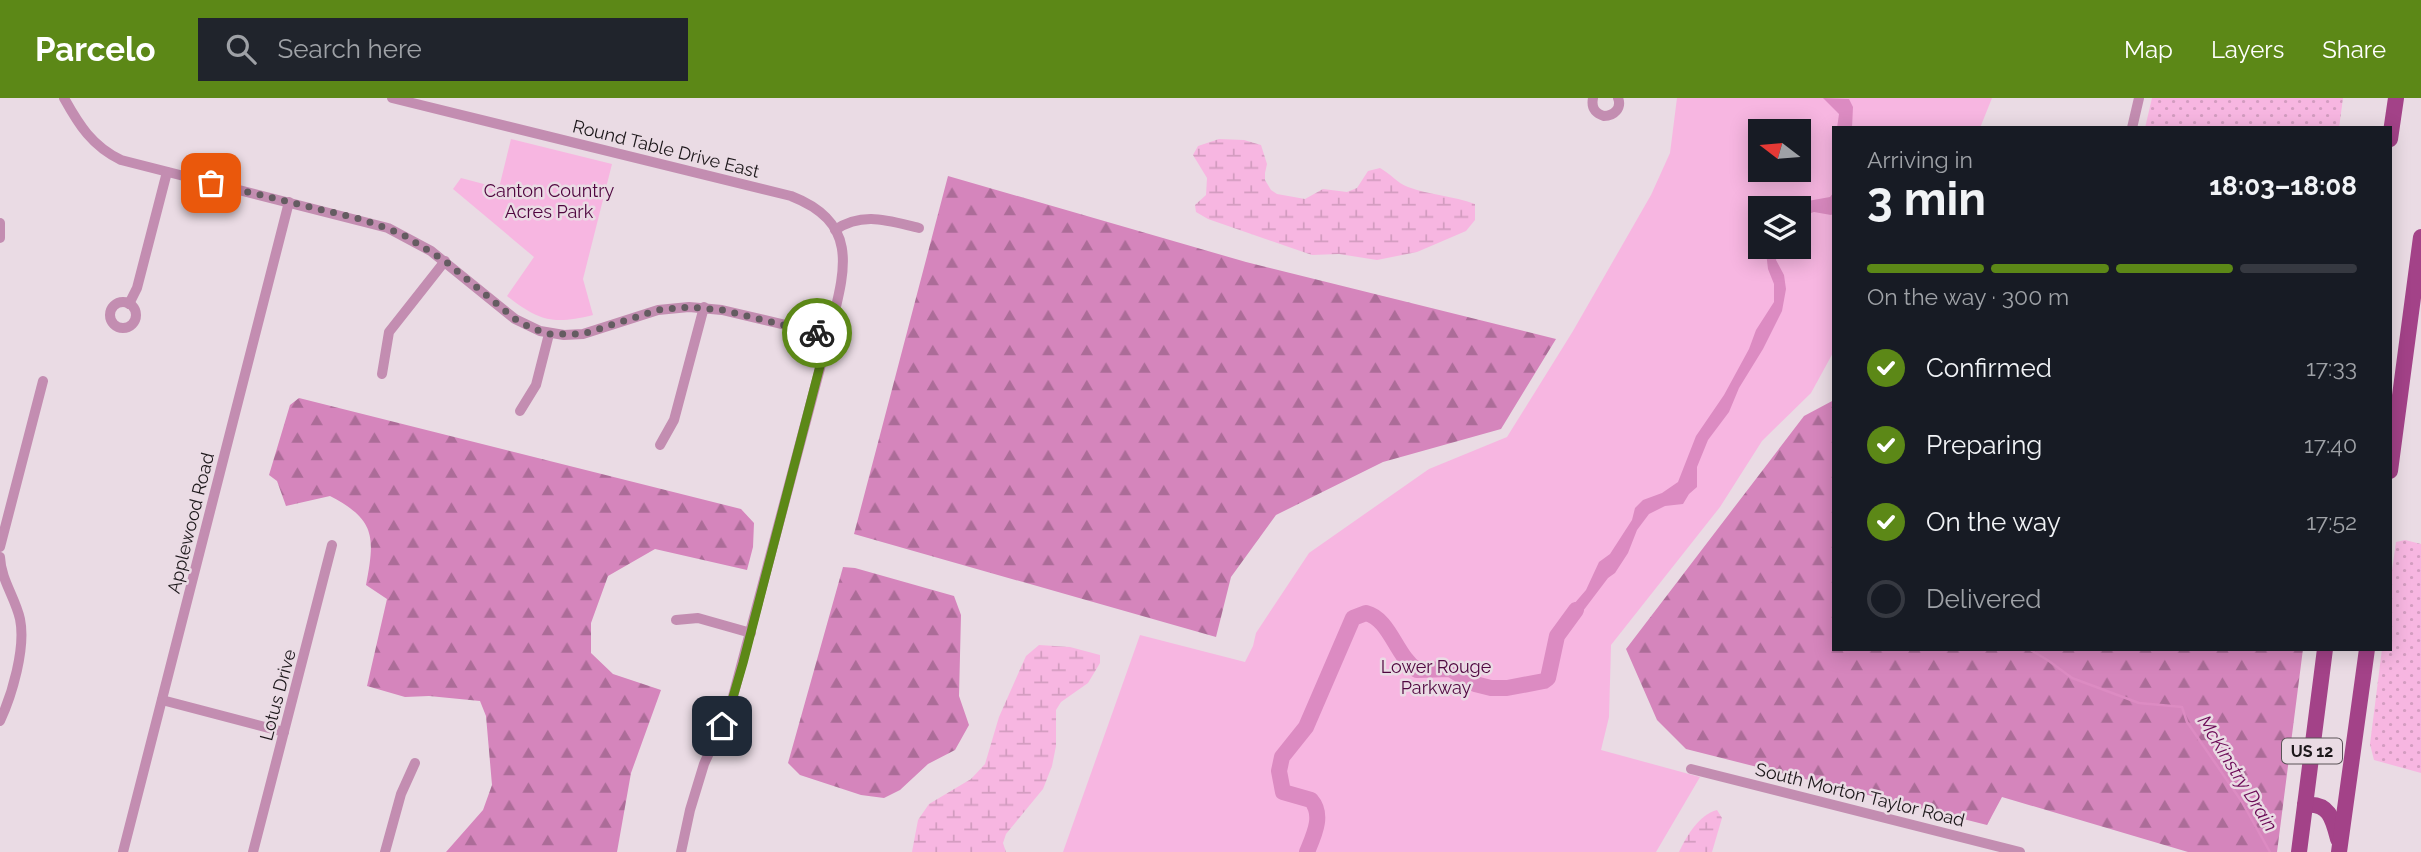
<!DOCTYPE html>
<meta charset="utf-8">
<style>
body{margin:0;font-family:Raleway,sans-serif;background:#20242c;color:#f1f3f6;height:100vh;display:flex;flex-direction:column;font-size:26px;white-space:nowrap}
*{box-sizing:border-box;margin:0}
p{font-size:23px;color:#9ea1a6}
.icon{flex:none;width:38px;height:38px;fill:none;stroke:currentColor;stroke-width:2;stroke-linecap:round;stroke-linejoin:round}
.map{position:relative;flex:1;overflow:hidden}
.details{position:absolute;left:1832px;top:28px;width:560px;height:525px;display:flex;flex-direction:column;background:#171b24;border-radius:0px;box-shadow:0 4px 18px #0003}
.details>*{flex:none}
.needle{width:46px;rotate:286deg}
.tools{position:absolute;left:1748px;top:21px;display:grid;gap:14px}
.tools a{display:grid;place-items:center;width:63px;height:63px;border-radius:0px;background:#171b24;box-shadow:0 4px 18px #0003;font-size:35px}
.pin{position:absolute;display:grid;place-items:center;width:60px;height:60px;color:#fff;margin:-30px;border-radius:14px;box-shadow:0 4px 10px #0006}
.courier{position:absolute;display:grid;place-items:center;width:70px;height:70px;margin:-35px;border:5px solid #5c8817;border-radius:50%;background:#fff;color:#222;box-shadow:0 2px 9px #0007}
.headline em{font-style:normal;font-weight:700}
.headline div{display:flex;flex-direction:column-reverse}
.headline{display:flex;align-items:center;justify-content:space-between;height:119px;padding:0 35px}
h1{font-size:46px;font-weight:700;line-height:52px}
.bar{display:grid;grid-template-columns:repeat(4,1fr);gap:10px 7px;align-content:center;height:84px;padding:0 35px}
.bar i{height:9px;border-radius:5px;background:#363941}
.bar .on{background:#5c8817}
.bar p{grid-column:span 4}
ol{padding:0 35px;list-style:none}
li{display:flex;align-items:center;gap:21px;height:77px}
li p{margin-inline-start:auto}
li .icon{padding:7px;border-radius:50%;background:#5c8817;color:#fff;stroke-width:4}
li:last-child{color:#9ea1a6}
li i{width:38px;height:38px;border:4px solid #363941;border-radius:50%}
header{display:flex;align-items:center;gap:42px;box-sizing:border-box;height:98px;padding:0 35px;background:#5c8817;color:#fff}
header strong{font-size:33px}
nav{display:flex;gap:38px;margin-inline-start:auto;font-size:24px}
.search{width:490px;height:63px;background:#20242c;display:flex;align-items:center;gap:18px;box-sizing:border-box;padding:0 24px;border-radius:0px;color:#9ea1a6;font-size:26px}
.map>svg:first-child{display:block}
</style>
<header>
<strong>Parcelo</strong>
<div class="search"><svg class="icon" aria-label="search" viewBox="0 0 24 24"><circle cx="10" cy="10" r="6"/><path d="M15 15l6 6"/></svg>Search here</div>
<nav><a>Map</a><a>Layers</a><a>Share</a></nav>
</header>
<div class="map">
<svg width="2421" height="754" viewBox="0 0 2421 754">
<defs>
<pattern id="grass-dots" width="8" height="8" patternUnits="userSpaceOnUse" patternTransform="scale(1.75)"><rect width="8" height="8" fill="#f7b6e1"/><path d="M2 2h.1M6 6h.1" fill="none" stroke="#d39cc0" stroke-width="1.8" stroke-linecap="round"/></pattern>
<pattern id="forest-firs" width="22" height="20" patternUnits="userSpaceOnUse" patternTransform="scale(1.75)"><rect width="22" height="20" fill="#d585bc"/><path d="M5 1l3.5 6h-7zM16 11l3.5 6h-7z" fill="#ac6c98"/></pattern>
<pattern id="wetland-marsh" width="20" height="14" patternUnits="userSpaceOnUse" patternTransform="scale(1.75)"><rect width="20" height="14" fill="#f7b6e1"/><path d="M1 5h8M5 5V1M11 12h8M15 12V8" fill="none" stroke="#d39cc0"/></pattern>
</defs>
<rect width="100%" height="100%" fill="#eadbe4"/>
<!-- grass -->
<g fill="url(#grass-dots)">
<path d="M2152,0H2343L2339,30H2145Z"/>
<path d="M2405,442L2421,446V675L2374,662L2370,646L2382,551H2390V486L2396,444Z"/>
</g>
<!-- forest -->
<g fill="url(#forest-firs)">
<path d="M948,78L1246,164L1556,241L1501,331L1383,364L1276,417L1231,479L1216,539L854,436Z"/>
<path d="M299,300L741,411L754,425L753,449L747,472L655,451L608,478L591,525V555L613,576L661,592L631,675L617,754H446L483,712L492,687L486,618L480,603L429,598L405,599L367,588L387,501L366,487C375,439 376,422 330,398L286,408L277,383L269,377L290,307Z"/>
<path d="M1834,302V551H2303L2277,754H2188L2002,699L1987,727L1686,651L1657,622L1626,551L1804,318Z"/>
<path d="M843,469L855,470L954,498L961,517L959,598L969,627L955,652L928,666L900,692L884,700L861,697L800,677L788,665Z"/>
</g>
<!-- wetland -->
<g fill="url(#wetland-marsh)">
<path d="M1219,41L1244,42L1261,47L1267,66L1265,75V82L1271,92L1277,96L1305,101L1323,91L1347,94L1357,90L1368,73L1380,70C1391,76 1397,85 1408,89C1430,97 1453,98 1475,106V122L1466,133L1417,154L1377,162L1339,156L1312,157L1208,121L1196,114L1195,107L1206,97L1207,80L1193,57L1198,48Z"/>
<path d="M1039,547L1070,549L1100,557V565L1088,585L1061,604L1056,612V648L1052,668L1043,691L1006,736L1003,745L1006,754H912L918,722L929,706L971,681L985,666L999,619L1026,558Z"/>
<path d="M1717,712L1722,720L1712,754H1679C1687,737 1699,717 1717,712Z"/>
</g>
<!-- green -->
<g fill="#f7b6e1" fill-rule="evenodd">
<path d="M1677,0H1992L1980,30H1834V253L1811,295L1762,343L1720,409L1611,547L1609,619L1601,652L1700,679L1656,754H1063L1140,537L1245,564L1253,548L1256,535L1309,455L1429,371L1507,339L1573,233L1651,97L1670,55ZM1760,33H1799V72H1760ZM1760,110H1799V149H1760Z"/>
<path d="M511,41L612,66L583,181L593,217C553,227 539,223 507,198L534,159L453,91L461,80L499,90Z"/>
</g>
<!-- water -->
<g fill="#dc8bc2">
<path d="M1823,0L1849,1L1853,9L1852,30H1837L1839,16Z"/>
<path d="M1834,94V115L1831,117L1814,114L1799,119V110H1788L1791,106L1830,99Z"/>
<path d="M1768,149H1779L1776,162L1784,177L1786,191L1782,213L1763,251L1739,290L1729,314L1708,342L1697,369V389L1689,396L1683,406L1665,408L1649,416L1637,432L1628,455L1615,475L1608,480L1583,513L1563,527L1567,514L1586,492L1599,464L1610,456L1632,422L1635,410L1643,402L1662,395L1678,384L1696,338L1724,297L1749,251L1756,232L1774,204V186L1768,171L1766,154Z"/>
</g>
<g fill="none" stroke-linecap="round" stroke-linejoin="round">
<!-- stream -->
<path stroke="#dc8bc2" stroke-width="2.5" d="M2029,551L2049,563L2072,580L2139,605L2182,609L2187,624L2242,704L2270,754"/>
<!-- river -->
<path stroke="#dc8bc2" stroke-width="16" d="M1307,754C1314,737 1324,717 1311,702L1283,694L1279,673L1282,659L1306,629L1353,520L1366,515C1390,521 1396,558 1417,572L1450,571L1475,586L1491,590H1507L1544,583L1548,580L1557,538L1576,512"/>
<!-- street -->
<g stroke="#c38db1" stroke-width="10">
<path d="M64,0C79,27 92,48 121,62L388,130L431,153L515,221L540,233L564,237L583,236L658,212L689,209L722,212L828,237"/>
<path d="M392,0L791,98C858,124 846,169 832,225L731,606L704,666L690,712L681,754"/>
<path d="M1593,0C1591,10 1595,15 1604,18C1614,18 1622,10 1618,0"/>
<path d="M2132,30L2139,0"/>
<path d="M0,125V140"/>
<path d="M835,132C863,113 889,123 919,130"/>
<circle cx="123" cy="217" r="13"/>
<path d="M129,206L137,190L167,74"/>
<path d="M382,276L389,234L445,163"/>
<path d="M520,313L536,287L549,236"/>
<path d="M660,347L674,322L704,209"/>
<path d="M0,449L43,283"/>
<path d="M0,459C1,482 15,499 20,521C26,550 12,597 0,623"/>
<path d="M676,522L698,520L751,535"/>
<path d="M162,602L284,634"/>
<path d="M1691,671L2020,754"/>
<path d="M123,754L289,104"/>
<path d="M253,754L332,447"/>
<path d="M385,754L401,696L415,665"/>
</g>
<!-- primary -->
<g stroke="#a34288" stroke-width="16">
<path d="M2390,41L2396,0"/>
<path d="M2390,373L2421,139"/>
<path d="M2305,707C2329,704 2333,721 2338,741"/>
<path d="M2299,754L2325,551"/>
<path d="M2339,754L2367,551"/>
</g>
</g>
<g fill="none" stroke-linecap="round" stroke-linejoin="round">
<!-- done -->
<path stroke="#645c61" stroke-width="7" stroke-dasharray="0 12.6" d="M211,85L364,122L402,136L445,163L515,221L531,230L549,236H583L658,212L689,209L722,212L817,235"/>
<!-- route -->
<path stroke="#5c8817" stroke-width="9" d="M722,628L731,606L743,565L828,237L817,235"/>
</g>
<g text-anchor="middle" stroke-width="5" stroke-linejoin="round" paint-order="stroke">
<!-- shield labels -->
<rect fill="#eadbe4" stroke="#5a5257" stroke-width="2" x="2282" y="640.5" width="60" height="25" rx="5"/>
<g font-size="16" font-weight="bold" fill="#1c171a">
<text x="2312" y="659">US 12</text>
</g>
<!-- street labels -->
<g font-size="18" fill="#1c171a" stroke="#eadbe4">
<text transform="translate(666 51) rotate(14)" y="6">Round Table Drive East</text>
<text transform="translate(191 425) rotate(-76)" y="6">Applewood Road</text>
<text transform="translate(278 597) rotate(-75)" y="6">Lotus Drive</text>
<text transform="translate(1860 697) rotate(14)" y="6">South Morton Taylor Road</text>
</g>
<!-- park labels -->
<g font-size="18" fill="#4f063f" stroke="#eadbe4">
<text x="549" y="99">Canton Country<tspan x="549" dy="21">Acres Park</tspan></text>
<text x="1436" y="575">Lower Rouge<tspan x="1436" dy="21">Parkway</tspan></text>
</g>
<!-- water labels -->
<g font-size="19" font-style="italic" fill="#6b0956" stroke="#eadbe4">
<text transform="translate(2238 675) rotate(58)" y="7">McKinstry Drain</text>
</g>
</g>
</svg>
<div class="tools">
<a><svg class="needle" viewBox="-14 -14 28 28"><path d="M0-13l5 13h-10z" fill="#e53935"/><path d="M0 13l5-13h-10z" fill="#9ea1a6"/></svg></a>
<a><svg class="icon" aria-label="layers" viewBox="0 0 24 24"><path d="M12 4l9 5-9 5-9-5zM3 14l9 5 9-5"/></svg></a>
</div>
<div class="pin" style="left:211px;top:85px;background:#ea580c"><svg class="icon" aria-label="bag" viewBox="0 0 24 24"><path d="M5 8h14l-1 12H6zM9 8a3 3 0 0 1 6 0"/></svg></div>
<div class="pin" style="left:722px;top:628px;background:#1f2937"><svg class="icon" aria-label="home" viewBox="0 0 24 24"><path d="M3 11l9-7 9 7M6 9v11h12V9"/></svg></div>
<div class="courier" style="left:817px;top:235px"><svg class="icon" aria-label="bike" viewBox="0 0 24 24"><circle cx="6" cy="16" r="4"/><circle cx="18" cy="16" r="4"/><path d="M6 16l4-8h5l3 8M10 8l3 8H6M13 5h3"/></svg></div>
<section class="details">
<div class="headline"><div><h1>3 min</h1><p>Arriving in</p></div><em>18:03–18:08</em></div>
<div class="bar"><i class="on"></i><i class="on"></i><i class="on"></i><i></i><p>On the way · 300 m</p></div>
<ol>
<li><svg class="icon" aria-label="check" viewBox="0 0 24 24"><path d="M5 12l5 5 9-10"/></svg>Confirmed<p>17:33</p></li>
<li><svg class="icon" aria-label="check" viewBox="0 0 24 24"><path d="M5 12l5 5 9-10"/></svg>Preparing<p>17:40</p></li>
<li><svg class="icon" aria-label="check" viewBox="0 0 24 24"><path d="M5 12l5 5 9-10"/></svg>On the way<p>17:52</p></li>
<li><i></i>Delivered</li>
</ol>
</section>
</div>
